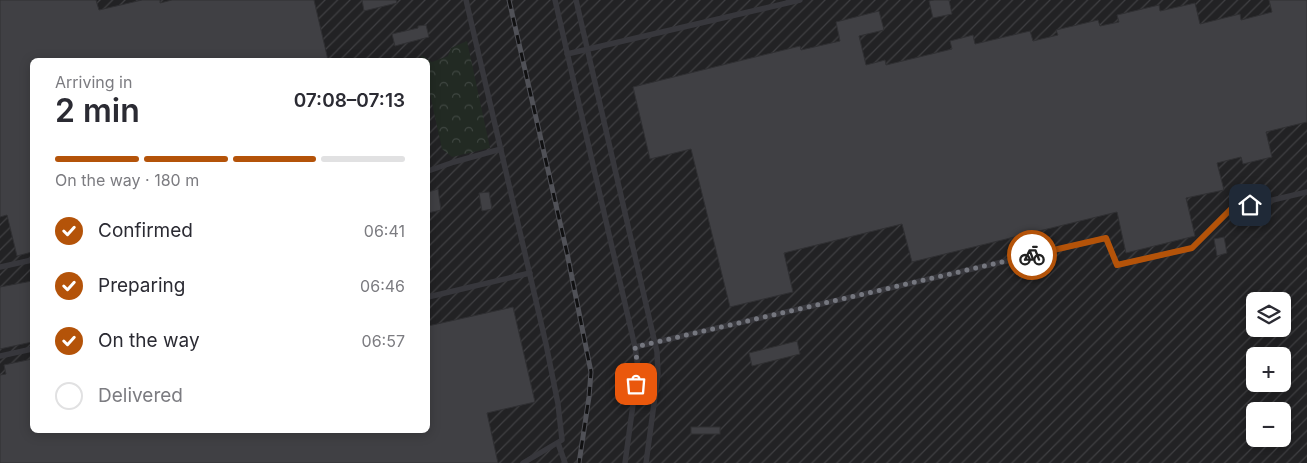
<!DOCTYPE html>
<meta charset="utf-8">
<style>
body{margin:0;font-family:Inter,sans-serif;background:#f7f7f7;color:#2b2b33;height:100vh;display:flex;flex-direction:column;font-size:19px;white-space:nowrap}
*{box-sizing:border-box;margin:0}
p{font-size:16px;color:#7c7c81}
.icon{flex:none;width:28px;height:28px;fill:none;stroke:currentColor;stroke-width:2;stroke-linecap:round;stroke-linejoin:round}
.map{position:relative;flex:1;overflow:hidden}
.sheet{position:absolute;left:30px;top:58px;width:400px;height:375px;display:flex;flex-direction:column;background:#fff;border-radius:8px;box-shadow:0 2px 12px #0003}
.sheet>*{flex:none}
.fabs{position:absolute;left:1246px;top:292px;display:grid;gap:10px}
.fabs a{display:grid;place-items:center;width:45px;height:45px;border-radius:8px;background:#fff;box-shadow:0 2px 12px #0003;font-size:25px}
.pin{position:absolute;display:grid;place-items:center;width:42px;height:42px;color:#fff;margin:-21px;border-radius:10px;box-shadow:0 2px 8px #0006}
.courier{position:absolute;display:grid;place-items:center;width:50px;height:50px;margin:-25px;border:4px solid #b45309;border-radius:50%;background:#fff;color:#222;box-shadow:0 1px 6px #0007}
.summary em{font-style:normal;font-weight:600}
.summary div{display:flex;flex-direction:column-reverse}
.summary{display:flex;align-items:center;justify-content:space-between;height:85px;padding:0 25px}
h1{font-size:32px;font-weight:600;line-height:38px}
.bar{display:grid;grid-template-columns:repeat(4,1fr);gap:8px 5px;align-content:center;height:60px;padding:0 25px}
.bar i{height:6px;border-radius:4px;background:#e1e1e2}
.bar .selected{background:#b45309}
.bar p{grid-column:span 4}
ol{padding:0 25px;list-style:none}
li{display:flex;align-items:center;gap:15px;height:55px}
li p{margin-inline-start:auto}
li .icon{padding:5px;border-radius:50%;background:#b45309;color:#fff;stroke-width:4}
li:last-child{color:#7c7c81}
li i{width:28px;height:28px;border:2px solid #e1e1e2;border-radius:50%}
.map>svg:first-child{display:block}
</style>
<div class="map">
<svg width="1307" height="463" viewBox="0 0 1307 463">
<defs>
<pattern id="industrial-furrows" width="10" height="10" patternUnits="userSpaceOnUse" patternTransform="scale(1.25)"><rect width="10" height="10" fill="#222224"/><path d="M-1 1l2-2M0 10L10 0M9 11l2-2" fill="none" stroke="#3f3f42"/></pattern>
<pattern id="forest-crowns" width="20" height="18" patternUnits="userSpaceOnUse" patternTransform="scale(1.25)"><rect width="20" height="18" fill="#222a23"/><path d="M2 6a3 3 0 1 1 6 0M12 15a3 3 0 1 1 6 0" fill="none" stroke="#3f4641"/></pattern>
</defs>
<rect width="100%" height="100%" fill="#161617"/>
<!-- industrial -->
<path fill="url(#industrial-furrows)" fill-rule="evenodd" d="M0,0H1307V463H0ZM32,60H428V430H32ZM1255,301H1282V329H1255ZM1255,356H1282V384H1255ZM1255,411H1282V439H1255Z"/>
<!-- forest -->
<path fill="url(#forest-crowns)" d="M467,41L490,148L452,157L442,149L428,85V60H422L421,55L432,62L448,56L451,48Z"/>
<!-- building -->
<g fill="#404044" stroke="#303033">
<path d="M0,0H96L99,10L142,0H160V3L172,0H314L328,60H32V252L17,256L7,215L0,217Z"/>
<path d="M362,0H396L397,3L364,11Z"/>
<path d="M934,0H949L952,14L933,18L929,1Z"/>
<path d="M1269,0H1307V122L1266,132L1272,157L1243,164L1241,157L1217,163L1224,190L1186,198L1195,236L1126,253L1117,212L912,262L902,224L784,253L793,292L730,307L691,149L650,159L633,87L800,46L801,50L840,41L836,22L879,11L884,30L859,36L866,65L885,60L886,65L952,49L950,41L973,35L975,44L1030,31L1033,41L1058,35L1056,30L1098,20L1100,26L1119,22L1117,15L1159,5L1160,11L1195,3L1200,24L1240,14L1241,20L1272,12Z"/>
<path d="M426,25L429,37L395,46L392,34L418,28V26Z"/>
<path d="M438,189L441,210L428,213V192Z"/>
<path d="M489,192L492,209L482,211L479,193Z"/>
<path d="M1224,237L1227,253L1217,256L1214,239Z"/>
<path d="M32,281V342L0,349V287Z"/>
<path d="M513,307L535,402L487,413L498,463H0V375L6,374L4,365L32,359V430H428V326Z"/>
<path d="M797,341L800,354L752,366L749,353Z"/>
<rect x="691" y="427" width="29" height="7"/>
</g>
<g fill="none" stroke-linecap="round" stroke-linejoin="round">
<!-- service -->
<g stroke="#37373c" stroke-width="5.5">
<path d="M466,0L546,344L558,404L562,440L523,463"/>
<path d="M555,0L635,347L638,368L625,463"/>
<path d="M576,0L657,352L658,374L646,463"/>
<path d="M567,54L800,0"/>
<path d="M428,171L454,162L501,149"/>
<path d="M0,267L32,260"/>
<path d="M428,297L530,273"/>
<path d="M635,347L1106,238L1117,265L1192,248L1230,210L1307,192"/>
<path d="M0,356L32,349"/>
<path d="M558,443L565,463"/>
</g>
<defs>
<path id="rail" d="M509,0L567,253L591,372L589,397L579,463"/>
</defs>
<!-- rail casing -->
<use href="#rail" stroke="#505157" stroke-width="5"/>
<!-- rail -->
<use href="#rail" stroke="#111112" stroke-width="3" stroke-dasharray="9" stroke-linecap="butt"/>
</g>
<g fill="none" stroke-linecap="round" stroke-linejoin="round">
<!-- done -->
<path stroke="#75777f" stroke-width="5" stroke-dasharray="0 9" d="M636,384L638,368L635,347L1032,255"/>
<!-- route -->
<path stroke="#b45309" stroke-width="6" d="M1032,255L1106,238L1117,265L1192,248L1230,210L1250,205"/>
</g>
</svg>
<div class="fabs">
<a><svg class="icon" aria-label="layers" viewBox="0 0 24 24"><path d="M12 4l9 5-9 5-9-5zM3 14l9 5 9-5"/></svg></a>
<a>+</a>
<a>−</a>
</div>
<div class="pin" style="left:636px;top:384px;background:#ea580c"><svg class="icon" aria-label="bag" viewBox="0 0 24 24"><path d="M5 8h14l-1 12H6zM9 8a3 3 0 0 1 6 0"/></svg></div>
<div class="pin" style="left:1250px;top:205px;background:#1f2937"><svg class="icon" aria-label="home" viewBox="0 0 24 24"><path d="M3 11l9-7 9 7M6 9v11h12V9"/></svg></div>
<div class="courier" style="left:1032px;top:255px"><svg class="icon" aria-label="bike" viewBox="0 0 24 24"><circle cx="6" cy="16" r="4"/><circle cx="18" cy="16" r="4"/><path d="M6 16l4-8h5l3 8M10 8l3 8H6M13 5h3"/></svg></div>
<section class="sheet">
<div class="summary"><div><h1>2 min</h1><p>Arriving in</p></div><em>07:08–07:13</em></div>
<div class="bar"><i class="selected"></i><i class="selected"></i><i class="selected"></i><i></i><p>On the way · 180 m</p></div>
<ol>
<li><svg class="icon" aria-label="check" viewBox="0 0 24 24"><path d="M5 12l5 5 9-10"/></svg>Confirmed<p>06:41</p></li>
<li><svg class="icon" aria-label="check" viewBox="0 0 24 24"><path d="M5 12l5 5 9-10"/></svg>Preparing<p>06:46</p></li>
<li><svg class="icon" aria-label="check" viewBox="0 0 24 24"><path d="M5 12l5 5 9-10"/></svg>On the way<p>06:57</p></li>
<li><i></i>Delivered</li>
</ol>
</section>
</div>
